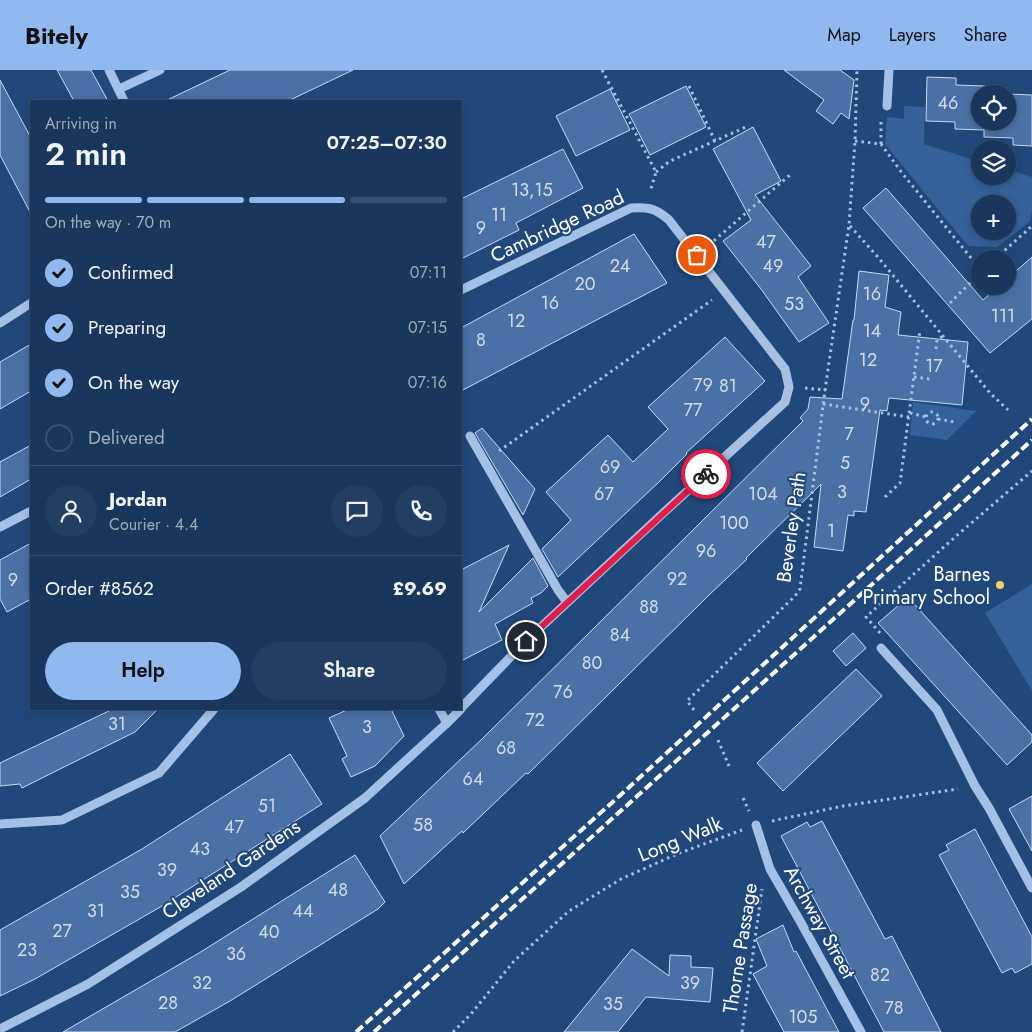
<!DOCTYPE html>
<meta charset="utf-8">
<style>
body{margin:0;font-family:Jost,sans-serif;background:#223e62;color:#f1f3f6;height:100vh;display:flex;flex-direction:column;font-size:19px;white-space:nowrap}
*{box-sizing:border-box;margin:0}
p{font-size:16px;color:#9fabbb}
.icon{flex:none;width:28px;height:28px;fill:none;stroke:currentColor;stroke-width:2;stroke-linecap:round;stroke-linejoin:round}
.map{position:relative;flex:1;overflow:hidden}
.sheet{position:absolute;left:30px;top:30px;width:432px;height:610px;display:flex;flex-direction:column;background:#19365c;border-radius:0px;box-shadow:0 2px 8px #0003,0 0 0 1px #375072}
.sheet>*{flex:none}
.buttons{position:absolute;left:971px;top:15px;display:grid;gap:10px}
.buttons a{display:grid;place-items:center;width:45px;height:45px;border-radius:50%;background:#19365c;box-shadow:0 2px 8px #0003,0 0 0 1px #375072;font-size:25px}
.pin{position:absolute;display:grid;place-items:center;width:42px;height:42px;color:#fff;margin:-21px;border:2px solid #fff;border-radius:50%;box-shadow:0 1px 5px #0007}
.courier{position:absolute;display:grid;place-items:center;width:50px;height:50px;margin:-25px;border:4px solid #e11d48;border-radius:50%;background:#fff;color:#222;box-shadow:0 1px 6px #0007}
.headline em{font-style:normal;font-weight:600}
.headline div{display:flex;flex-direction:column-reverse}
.headline{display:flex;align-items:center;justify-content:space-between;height:85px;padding:0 15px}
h1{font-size:32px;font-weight:600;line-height:38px}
.bar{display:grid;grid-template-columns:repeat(4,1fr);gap:8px 5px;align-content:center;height:60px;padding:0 15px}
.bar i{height:6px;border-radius:4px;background:#375072}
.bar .on{background:#90b9f0}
.bar p{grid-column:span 4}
.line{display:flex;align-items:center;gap:12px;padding:0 15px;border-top:1px solid #375072}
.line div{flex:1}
.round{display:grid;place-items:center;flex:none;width:52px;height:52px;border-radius:26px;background:#223e62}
ol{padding:0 15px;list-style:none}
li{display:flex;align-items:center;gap:15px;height:55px}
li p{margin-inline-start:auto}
li .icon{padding:5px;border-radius:50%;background:#90b9f0;color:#111;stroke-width:4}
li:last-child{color:#9fabbb}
li i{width:28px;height:28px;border:2px solid #375072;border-radius:50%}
.cta{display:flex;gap:10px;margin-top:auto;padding:10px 15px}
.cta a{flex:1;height:58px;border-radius:30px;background:#90b9f0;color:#111;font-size:20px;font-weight:600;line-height:58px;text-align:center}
.cta a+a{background:#223e62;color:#f1f3f6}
header{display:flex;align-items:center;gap:30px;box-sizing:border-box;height:70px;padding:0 25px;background:#90b9f0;color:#111}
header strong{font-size:24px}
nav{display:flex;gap:28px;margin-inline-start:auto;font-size:18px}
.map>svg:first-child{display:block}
</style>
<header>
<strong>Bitely</strong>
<nav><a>Map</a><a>Layers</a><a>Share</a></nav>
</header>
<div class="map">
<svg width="1032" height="962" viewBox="0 0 1032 962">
<rect width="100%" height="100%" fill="#21487b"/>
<!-- green -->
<g fill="#346199" fill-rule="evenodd">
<path d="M904,36L925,37L924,74L980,92V106H1008V100L1032,107V141L1030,152L997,177L968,176L885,74L887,47L904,49ZM980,134H1008V161H980Z"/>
<path d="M913,332L976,341L947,370L910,365Z"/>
<path d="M1032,514V621L985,543Z"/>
</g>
<!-- building -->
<g fill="#4971a5" stroke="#c6dbf5">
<path d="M57,0H91L108,31H74Z"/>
<path d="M230,0H353L288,31H165Z"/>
<path d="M784,0H840L854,10L849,49L841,43L833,54L816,41L824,30Z"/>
<path d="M927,7L956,8V15L985,16V23L1005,24H980V51H1008V24L1032,25V76L1013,75V68L984,67V60L955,59V52L926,51Z"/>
<path d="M0,10L31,68V144L0,85Z"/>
<path d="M686,16L706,57L650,85L629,44Z"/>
<path d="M610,19L630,60L576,86L556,46Z"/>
<path d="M753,57L781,111L755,125L811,196L798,207L829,253L799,272L761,219L723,171L751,150L713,79Z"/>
<path d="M563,79L583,118L516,153L519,160L461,189V129Z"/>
<path d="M886,118L983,230L999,216H1008V208L1032,187V249L990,283L863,138Z"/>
<path d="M634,164L667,213L461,321V258Z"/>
<path d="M859,201L889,205L885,237L901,242L898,265L968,272L962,335L889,328L887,341L880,340L866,442L854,441V446L848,445L843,481L814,477L821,414L746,488L747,489L708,526L528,704L526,703L463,763L462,761L404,814L380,766L483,668L803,351L800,348L808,339L810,327L842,329L853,250H854Z"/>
<path d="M725,267L765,311L686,383L687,384L660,411L558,507L542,479L571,450L546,422L608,365L633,392L668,359L648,337Z"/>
<path d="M31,274V321L0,339V292Z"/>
<path d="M482,358L535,419L523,445L475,363Z"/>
<path d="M31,375V409L0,427V392Z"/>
<path d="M31,473V529L7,542L0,529V490Z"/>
<path d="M509,475L479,542L533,488L548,516L541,523L531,528L533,533L495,554L502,570L461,591V500Z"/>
<path d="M908,527L1032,665V672L1007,695L878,553Z"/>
<path d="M853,563L866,578L846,596L833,581Z"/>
<path d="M856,599L882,626L783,721L757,693Z"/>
<path d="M113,639H158L135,662L66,696L22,718L20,714L0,716V693Z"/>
<path d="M349,639H391L404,666L375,696L351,707L342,689L347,686L329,648Z"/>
<path d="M290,684L322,734L162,836L35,909L0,926V860L142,779Z"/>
<path d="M1032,726V781L1009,739Z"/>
<path d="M822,751L885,869L892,866L941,962H884L781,766L807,752L810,757Z"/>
<path d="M975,759L1032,867V894L1015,903L1012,898L1002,903L939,785L949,780L946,775Z"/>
<path d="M355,785L385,832L378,839L230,931L175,962H63L199,883Z"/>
<path d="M783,855L794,882L796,881L839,962H784L753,904L767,896L756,869Z"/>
<path d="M632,879L669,906L670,885L691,886V897L713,898L710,932L646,927L618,962H564Z"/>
</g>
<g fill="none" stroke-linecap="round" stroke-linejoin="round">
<!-- path -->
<g stroke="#a3c1e6" stroke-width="3" stroke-dasharray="2.5 4" stroke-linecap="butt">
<path d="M602,0L656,102L650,122"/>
<path d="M689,16L715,71"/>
<path d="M855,71L881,74L902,103L980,199"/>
<path d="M881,74V52"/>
<path d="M656,102L670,91L746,57"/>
<path d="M850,156L877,186L990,323L1008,340"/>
<path d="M709,175L791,104"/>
<path d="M995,189L1032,156"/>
<path d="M950,233L980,203"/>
<path d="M936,279L937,270L943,266"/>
<path d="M914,307L930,309"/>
<path d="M805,318L825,320L849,155L855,71L857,0"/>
<path d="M823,334L909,347"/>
<circle cx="932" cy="348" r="6"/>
<path d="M910,343L926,347"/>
<path d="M938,349L955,352"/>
<path d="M499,381L712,230"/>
<path d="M885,427L900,413L920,260"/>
<path d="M880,563L866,547L955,467L1032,401"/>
<path d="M694,640L687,631L795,526L800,519L825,320"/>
<path d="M718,670L729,696"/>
<path d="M743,728L749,741"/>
<path d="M772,751L843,736L958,719"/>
<path d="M453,962L471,944L514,891L569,841L621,809L677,784L742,760"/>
<path d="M742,962L762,819"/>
</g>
<!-- minor -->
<g stroke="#a3c1e6" stroke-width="9">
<path d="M109,0L124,31"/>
<path d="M119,19L160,0"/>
<path d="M887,36L889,0"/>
<path d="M461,220L631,138C649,137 655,138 669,150L785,299L789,317L785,332L660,446L526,571L461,638"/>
<path d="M0,253L31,233"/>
<path d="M470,366L558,520L567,532"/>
<path d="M0,457L31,441"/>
<path d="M881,578L937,640L975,716L989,738L1032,818"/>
<path d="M439,639L447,653"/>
<path d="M0,754L62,750L159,703L214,639"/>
<path d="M756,755L770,799L800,851L861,962"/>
<path d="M0,959L88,914L241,817L365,728L447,653L461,639"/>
</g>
<!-- rail -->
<g stroke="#fff" stroke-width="4" stroke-dasharray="9 4" stroke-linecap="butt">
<path d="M356,962L626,720L1032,349"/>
<path d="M374,962L634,729L1032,370"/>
</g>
</g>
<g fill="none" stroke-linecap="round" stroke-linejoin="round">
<!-- done -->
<path stroke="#b1bfd1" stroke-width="5" stroke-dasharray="0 9" d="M697,185L784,299L789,317L785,332L706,404"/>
<!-- route -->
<path stroke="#e11d48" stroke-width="6" d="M526,571L706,404"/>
</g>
<!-- markers -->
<circle fill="#f3ca64" stroke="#21487b" stroke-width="2" cx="1000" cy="515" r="5"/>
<g text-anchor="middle" stroke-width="4" stroke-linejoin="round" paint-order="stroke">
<!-- number labels -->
<g font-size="18" fill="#d2dce8">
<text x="948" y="39">46</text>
<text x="532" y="126">13,15</text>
<text x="499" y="151">11</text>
<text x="481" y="164">9</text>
<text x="766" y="178">47</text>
<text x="620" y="202">24</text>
<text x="773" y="202">49</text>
<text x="585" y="220">20</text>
<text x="872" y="230">16</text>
<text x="550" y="239">16</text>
<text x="794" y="240">53</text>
<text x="1003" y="252">111</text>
<text x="516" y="257">12</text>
<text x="872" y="267">14</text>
<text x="481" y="276">8</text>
<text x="868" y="296">12</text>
<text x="934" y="302">17</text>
<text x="703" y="321">79</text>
<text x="728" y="322">81</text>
<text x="865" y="340">9</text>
<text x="693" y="346">77</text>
<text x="849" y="370">7</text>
<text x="845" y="399">5</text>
<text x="610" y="403">69</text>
<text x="842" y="428">3</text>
<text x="604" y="430">67</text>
<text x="763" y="430">104</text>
<text x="734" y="459">100</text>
<text x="831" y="467">1</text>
<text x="706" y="487">96</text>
<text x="677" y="515">92</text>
<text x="13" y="516">9</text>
<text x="649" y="543">88</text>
<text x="620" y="571">84</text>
<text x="592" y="599">80</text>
<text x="563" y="628">76</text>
<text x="535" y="656">72</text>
<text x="117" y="660">31</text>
<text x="367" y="663">3</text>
<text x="506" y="684">68</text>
<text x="473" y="715">64</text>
<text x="267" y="742">51</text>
<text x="423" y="761">58</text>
<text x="234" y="763">47</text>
<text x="200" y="785">43</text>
<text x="167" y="806">39</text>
<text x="338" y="826">48</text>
<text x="130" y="828">35</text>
<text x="96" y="847">31</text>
<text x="303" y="847">44</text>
<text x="62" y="867">27</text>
<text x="269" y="868">40</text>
<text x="27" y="886">23</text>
<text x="236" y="890">36</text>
<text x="880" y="911">82</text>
<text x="202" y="919">32</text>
<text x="690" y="919">39</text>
<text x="168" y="939">28</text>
<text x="613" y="940">35</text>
<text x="894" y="944">78</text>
<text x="803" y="953">105</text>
</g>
<!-- street labels -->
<g font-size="20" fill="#fff" stroke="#21487b">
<text transform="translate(557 156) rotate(-25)" y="7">Cambridge Road</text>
<text transform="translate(791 457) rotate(-82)" y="7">Beverley Path</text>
<text transform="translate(680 769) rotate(-22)" y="7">Long Walk</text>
<text transform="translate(231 799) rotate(-34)" y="7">Cleveland Gardens</text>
<text transform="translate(820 852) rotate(61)" y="7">Archway Street</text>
<text transform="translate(740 878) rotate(-81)" y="7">Thorne Passage</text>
</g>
<!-- poi labels -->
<g font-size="20" fill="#fff" stroke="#21487b" text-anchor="end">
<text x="990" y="511">Barnes<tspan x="990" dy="23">Primary School</tspan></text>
</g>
</g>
</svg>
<div class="buttons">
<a><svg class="icon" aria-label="locate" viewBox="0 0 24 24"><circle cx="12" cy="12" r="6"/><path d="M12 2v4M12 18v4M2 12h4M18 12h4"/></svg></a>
<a><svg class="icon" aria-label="layers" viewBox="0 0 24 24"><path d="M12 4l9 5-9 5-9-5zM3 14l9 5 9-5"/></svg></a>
<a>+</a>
<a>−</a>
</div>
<div class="pin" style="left:697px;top:185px;background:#ea580c"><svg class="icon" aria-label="bag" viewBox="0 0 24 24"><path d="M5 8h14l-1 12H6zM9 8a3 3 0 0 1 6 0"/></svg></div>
<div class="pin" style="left:526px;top:571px;background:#1f2937"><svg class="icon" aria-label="home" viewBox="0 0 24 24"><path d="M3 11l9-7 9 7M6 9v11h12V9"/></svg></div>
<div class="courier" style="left:706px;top:404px"><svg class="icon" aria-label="bike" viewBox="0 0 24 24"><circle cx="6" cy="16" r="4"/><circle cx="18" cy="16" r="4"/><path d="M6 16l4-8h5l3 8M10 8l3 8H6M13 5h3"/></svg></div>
<section class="sheet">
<div class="headline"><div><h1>2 min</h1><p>Arriving in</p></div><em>07:25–07:30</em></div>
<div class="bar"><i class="on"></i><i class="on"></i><i class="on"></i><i></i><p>On the way · 70 m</p></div>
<ol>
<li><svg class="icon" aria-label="check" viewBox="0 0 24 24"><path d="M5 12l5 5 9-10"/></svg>Confirmed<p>07:11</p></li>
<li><svg class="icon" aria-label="check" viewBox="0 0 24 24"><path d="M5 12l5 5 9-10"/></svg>Preparing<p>07:15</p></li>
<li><svg class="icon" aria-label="check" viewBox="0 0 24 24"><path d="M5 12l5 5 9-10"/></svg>On the way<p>07:16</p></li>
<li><i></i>Delivered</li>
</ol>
<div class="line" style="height:90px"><a class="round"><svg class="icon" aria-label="person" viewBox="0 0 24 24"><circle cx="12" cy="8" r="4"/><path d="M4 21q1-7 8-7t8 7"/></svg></a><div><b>Jordan</b><p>Courier · 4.4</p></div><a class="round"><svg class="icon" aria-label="chat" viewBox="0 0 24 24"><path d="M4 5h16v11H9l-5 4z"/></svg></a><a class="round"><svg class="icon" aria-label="phone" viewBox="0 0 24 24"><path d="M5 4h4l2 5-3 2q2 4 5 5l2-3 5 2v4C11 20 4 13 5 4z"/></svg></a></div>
<div class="line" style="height:65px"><div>Order #8562</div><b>£9.69</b></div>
<div class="cta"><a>Help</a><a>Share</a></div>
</section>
</div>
